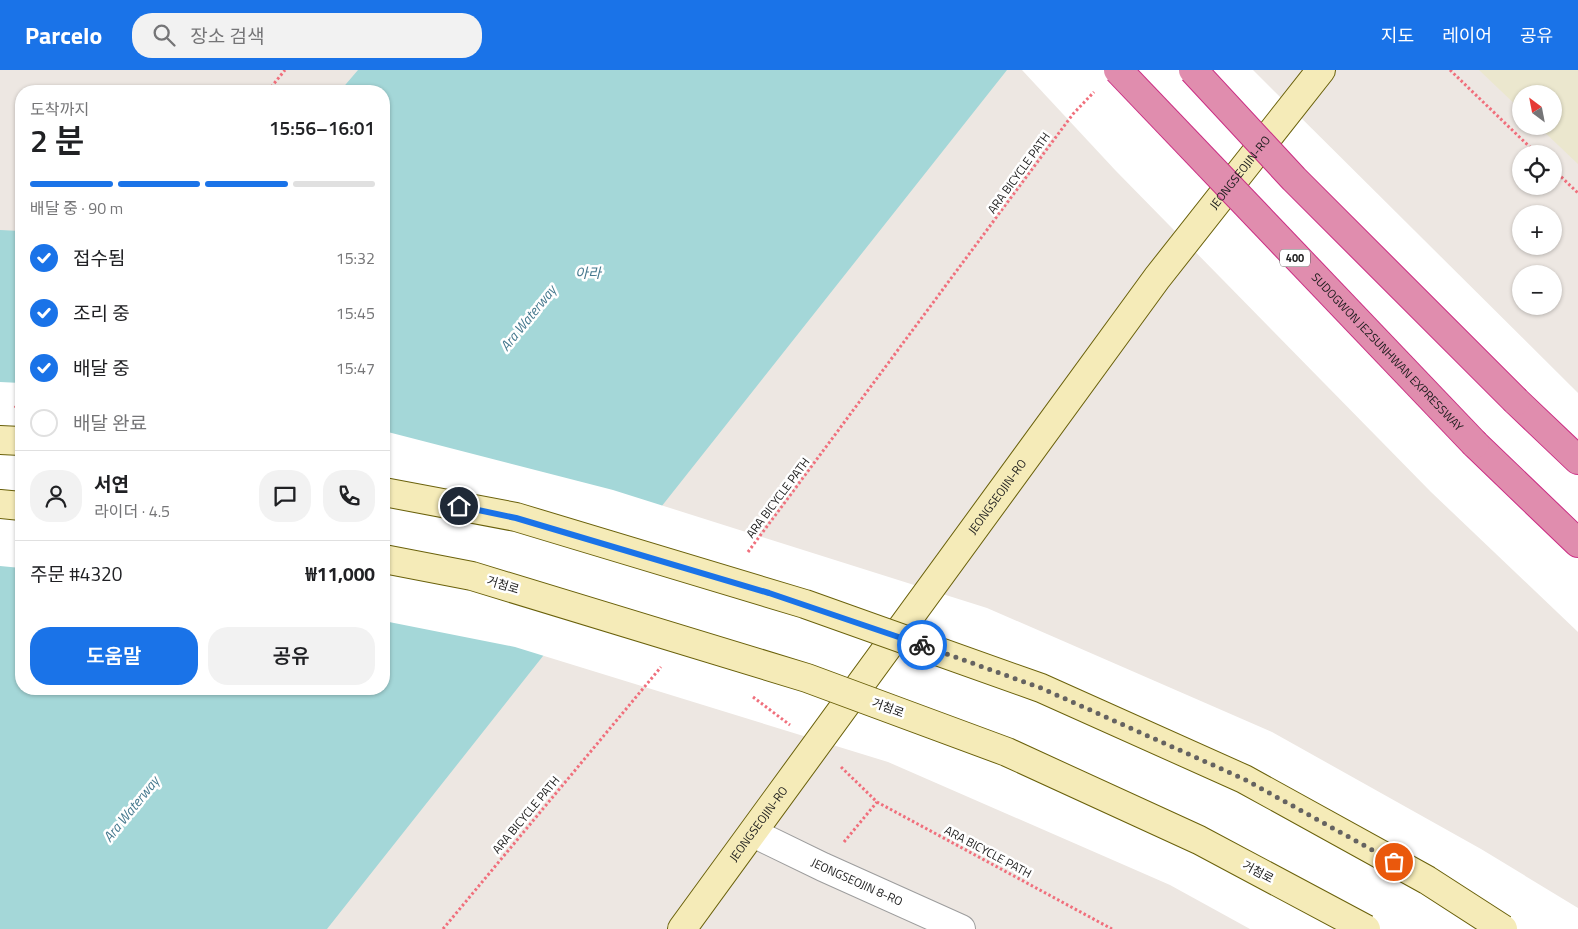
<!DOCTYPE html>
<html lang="ko">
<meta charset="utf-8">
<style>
body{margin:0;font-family:"Titillium Web","Noto Sans KR",sans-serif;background:#f2f2f2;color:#202124;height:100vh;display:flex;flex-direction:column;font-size:19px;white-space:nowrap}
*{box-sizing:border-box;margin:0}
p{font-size:16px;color:#757577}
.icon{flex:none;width:28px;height:28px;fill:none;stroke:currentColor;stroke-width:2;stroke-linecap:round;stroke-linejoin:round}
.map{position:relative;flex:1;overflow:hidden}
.drawer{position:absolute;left:15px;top:15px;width:375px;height:610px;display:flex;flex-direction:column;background:#fff;border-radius:20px;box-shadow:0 1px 4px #0004}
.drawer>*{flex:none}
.needle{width:32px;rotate:328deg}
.controls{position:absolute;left:1512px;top:15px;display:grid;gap:10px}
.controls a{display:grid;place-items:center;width:50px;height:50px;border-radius:50%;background:#fff;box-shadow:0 1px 4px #0004;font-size:25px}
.pin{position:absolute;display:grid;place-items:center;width:42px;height:42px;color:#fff;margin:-21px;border:2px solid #fff;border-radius:50%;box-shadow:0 1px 5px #0007}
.courier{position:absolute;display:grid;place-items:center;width:50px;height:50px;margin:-25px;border:4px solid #1a73e8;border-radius:50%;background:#fff;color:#222;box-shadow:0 1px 6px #0007}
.overview em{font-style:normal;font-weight:600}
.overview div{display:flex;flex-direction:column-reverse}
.overview{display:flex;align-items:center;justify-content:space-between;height:85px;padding:0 15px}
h1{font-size:32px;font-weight:600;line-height:38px}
.bar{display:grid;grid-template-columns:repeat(4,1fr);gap:8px 5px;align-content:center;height:60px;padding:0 15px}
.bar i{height:6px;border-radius:4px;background:#e0e0e0}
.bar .on{background:#1a73e8}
.bar p{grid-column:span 4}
.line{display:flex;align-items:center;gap:12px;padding:0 15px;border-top:1px solid #e0e0e0}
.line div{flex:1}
.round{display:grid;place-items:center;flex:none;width:52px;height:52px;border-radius:20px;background:#f2f2f2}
ol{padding:0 15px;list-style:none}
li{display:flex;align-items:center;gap:15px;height:55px}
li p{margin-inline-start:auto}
li .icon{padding:5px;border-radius:50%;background:#1a73e8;color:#fff;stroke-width:4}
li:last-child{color:#757577}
li i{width:28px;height:28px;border:2px solid #e0e0e0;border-radius:50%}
.cta{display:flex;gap:10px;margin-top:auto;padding:10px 15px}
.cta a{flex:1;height:58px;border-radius:20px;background:#1a73e8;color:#fff;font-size:20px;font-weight:600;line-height:58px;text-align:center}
.cta a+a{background:#f2f2f2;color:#202124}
header{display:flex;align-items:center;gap:30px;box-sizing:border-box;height:70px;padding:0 25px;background:#1a73e8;color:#fff}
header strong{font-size:24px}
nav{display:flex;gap:28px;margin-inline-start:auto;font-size:18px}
.search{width:350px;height:45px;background:#f2f2f2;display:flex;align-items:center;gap:12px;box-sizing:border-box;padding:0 18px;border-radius:20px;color:#757577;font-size:19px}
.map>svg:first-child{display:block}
</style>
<header>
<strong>Parcelo</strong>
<div class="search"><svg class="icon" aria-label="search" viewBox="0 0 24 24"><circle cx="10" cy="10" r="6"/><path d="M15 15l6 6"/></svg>장소 검색</div>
<nav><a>지도</a><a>레이어</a><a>공유</a></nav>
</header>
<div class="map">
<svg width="1578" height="859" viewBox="0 0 1578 859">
<rect width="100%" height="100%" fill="#ede7e2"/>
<!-- farmland -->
<path fill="#ebe7ce" d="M1479,0H1578V94L1538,56H1554V24H1521V40Z"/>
<!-- water -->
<g fill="#a4d7d8">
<path d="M358,0H1007L327,859H0V442L21,416V619H384V21H340Z"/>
<path d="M0,160L21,161V343L0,342Z"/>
</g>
<!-- pier -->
<g fill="#fff">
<path d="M1022,0H1253L1578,323V562L1431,422L1116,101Z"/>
<path d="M0,312L21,313V498L0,496Z"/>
<path d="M384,361L613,420L987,538L1272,662L1481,779L1578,838V859H1250L1170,815L888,692L515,577L384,551Z"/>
</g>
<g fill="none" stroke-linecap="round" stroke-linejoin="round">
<defs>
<g id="street">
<path id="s1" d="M753,763L823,797L961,859"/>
</g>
<g id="secondary">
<path d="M0,370L21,371"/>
<path d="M0,434L21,436"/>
<path id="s2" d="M682,859L1157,208L1321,0"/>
</g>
<g id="highway">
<path d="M1516,331L1578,390"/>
<path d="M1475,374L1578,473"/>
</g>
</defs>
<!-- street casing -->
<use href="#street" stroke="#9d9d9d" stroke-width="30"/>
<!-- secondary casing -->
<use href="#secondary" stroke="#6a610b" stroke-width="30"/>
<!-- highway casing -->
<use href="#highway" stroke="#cb2e84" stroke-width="30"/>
<!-- path -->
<g stroke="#f06f7c" stroke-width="3" stroke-dasharray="2.5 2.5" stroke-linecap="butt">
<path d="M1450,0L1537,84"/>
<path d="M268,21L285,0"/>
<path d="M1554,100L1578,123"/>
<path d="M15,338L21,330"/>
<path d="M748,482L1073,44L1094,22"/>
<path d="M753,627L790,655"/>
<path d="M841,697L877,732L1112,859"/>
<path d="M844,772L877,732"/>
<path d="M443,859L661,597"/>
</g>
<!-- street -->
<use href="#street" stroke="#fff" stroke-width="28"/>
<!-- secondary -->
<use href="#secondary" stroke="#f5ebb8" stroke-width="28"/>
<!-- highway -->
<use href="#highway" stroke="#e08dae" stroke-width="28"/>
<defs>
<g id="secondary-bridge">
<path d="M384,422L516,447L805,534L1041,618L1244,709L1427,810L1503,859"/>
<path d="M384,489L472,506L807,608L1007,682L1199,770L1366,859"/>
</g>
<g id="highway-bridge">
<path id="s3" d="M1118,0L1475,374"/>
<path d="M1193,0L1294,109L1516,331"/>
</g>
</defs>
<!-- secondary-bridge casing -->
<use href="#secondary-bridge" stroke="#6a610b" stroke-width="30" stroke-linecap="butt"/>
<!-- highway-bridge casing -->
<use href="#highway-bridge" stroke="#cb2e84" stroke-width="30" stroke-linecap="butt"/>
<!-- secondary-bridge -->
<use href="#secondary-bridge" stroke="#f5ebb8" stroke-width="28"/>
<!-- highway-bridge -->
<use href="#highway-bridge" stroke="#e08dae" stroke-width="28"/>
</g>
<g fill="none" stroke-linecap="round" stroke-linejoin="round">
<!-- done -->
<path stroke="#656361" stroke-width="5" stroke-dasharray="0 9" d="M922,575L1041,618L1244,709L1394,792"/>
<!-- route -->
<path stroke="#1a73e8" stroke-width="6" d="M459,436L516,448L769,523L922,575"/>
</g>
<g text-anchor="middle" stroke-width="5" stroke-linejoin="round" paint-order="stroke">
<!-- shield labels -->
<rect fill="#fff" stroke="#606060" stroke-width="1" x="1280" y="179.5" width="30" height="17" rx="4"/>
<g font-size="11" font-weight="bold" fill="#1c1c1c">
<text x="1295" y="192">400</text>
</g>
<!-- street labels -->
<g font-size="12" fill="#1c1c1c" stroke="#fff">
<text dy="4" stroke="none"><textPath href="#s2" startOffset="940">JEONGSEOJIN-RO</textPath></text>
<text transform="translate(1019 103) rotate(-54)" y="4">ARA BICYCLE PATH</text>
<text dy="4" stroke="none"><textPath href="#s3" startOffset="390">SUDOGWON JE2SUNHWAN EXPRESSWAY</textPath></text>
<text dy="4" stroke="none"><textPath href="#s2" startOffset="535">JEONGSEOJIN-RO</textPath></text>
<text transform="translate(778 428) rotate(-53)" y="4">ARA BICYCLE PATH</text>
<text transform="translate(503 515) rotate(17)" y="4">거첨로</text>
<text transform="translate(888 638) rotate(20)" y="4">거첨로</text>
<text transform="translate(526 745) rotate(-50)" y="4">ARA BICYCLE PATH</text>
<text dy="4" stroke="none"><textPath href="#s2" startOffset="130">JEONGSEOJIN-RO</textPath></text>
<text transform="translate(988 782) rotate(28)" y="4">ARA BICYCLE PATH</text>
<text transform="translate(1258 802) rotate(28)" y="4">거첨로</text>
<text dy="4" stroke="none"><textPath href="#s1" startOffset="115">JEONGSEOJIN 8-RO</textPath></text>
</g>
<!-- water labels -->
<g font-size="14" font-style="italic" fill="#46798e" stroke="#fff">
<text x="588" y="208">아라</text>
<text transform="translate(528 248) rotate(-51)" y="5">Ara Waterway</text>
<text transform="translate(131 739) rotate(-51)" y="5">Ara Waterway</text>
</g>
</g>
</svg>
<div class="controls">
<a><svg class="needle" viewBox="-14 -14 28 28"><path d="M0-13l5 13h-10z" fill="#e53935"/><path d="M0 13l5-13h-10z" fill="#757577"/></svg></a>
<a><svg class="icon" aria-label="locate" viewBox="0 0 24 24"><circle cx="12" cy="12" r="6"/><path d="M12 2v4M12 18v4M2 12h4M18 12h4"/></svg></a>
<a>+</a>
<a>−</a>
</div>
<div class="pin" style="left:1394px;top:792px;background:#ea580c"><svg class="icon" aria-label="bag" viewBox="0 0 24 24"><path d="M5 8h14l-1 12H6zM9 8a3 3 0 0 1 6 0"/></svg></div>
<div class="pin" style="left:459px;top:436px;background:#1f2937"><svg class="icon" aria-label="home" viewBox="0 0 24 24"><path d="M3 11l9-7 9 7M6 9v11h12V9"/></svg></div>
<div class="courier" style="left:922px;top:575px"><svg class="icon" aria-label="bike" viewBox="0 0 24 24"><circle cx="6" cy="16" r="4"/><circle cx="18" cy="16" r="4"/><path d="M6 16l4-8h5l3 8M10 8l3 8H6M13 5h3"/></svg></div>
<section class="drawer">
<div class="overview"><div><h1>2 분</h1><p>도착까지</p></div><em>15:56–16:01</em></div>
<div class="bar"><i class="on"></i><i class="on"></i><i class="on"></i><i></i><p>배달 중 · 90 m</p></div>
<ol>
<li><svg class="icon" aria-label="check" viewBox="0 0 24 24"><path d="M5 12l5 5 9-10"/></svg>접수됨<p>15:32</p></li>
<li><svg class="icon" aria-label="check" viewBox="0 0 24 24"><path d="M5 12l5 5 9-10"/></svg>조리 중<p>15:45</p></li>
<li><svg class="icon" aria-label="check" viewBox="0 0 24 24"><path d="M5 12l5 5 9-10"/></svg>배달 중<p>15:47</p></li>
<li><i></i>배달 완료</li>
</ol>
<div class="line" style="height:90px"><a class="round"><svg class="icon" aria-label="person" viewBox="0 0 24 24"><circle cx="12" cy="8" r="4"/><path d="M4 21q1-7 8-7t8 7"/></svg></a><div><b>서연</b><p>라이더 · 4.5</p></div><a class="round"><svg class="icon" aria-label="chat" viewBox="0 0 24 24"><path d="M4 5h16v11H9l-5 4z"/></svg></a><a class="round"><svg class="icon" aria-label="phone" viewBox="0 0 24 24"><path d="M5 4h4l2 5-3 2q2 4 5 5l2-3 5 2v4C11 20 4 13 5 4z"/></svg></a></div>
<div class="line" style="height:65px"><div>주문 #4320</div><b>₩11,000</b></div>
<div class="cta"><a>도움말</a><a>공유</a></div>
</section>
</div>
